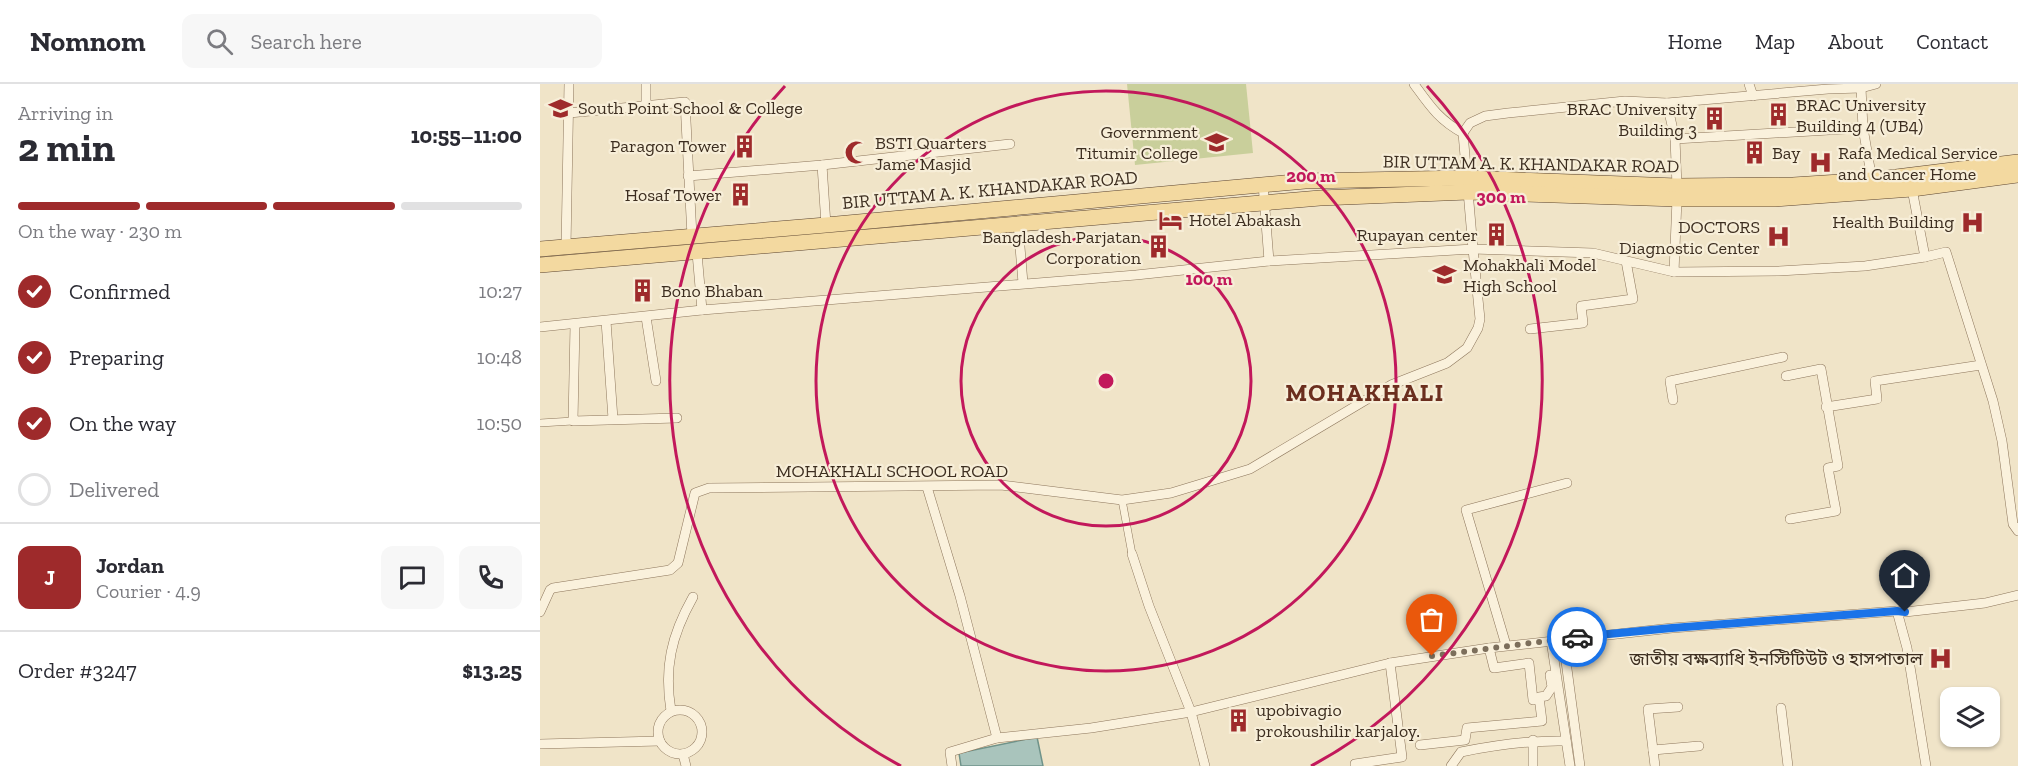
<!DOCTYPE html>
<meta charset="utf-8">
<style>
body{margin:0;font-family:"Zilla Slab","Noto Sans Bengali",serif;background:#f7f7f7;color:#2b2b33;height:100vh;display:flex;flex-direction:column;font-size:22px;white-space:nowrap}
*{box-sizing:border-box;margin:0}
p{font-size:20px;color:#7c7c81}
.icon{flex:none;width:33px;height:33px;fill:none;stroke:currentColor;stroke-width:2;stroke-linecap:round;stroke-linejoin:round}
.map{position:relative;flex:1;overflow:hidden}
.details{display:flex;flex-direction:column;background:#fff;width:540px}
.details>*{flex:none}
.buttons{position:absolute;left:1400px;top:603px;display:grid;gap:12px}
.buttons a{display:grid;place-items:center;width:60px;height:60px;border-radius:12px;background:#fff;box-shadow:0 2px 4px #0004;font-size:30px}
.pin{position:absolute;display:grid;place-items:center;width:51px;height:51px;color:#fff;margin:-62px -26px;border-radius:50% 50% 50% 0;rotate:-45deg;box-shadow:0 0 6px #0007}
.pin .icon{rotate:45deg}
.courier{position:absolute;display:grid;place-items:center;width:60px;height:60px;margin:-30px;border:4px solid #1a73e8;border-radius:50%;background:#fff;color:#222;box-shadow:0 2px 8px #0007}
.overview em{font-style:normal;font-weight:800}
.overview div{display:flex;flex-direction:column-reverse}
.overview{display:flex;align-items:center;justify-content:space-between;height:102px;padding:0 18px}
h1{font-size:39px;font-weight:800;line-height:45px}
.bar{display:grid;grid-template-columns:repeat(4,1fr);gap:9px 6px;align-content:center;height:72px;padding:0 18px}
.bar i{height:8px;border-radius:4px;background:#e1e1e2}
.bar .on{background:#9e2a2b}
.bar p{grid-column:span 4}
.line{display:flex;align-items:center;gap:15px;padding:0 18px;border-top:2px solid #e1e1e2}
.line div{flex:1}
.round{display:grid;place-items:center;flex:none;width:63px;height:63px;border-radius:12px;background:#f7f7f7}
ol{padding:0 18px;list-style:none}
li{display:flex;align-items:center;gap:18px;height:66px}
li p{margin-inline-start:auto}
li .icon{padding:6px;border-radius:50%;background:#9e2a2b;color:#fff;stroke-width:4}
li:last-child{color:#7c7c81}
li i{width:33px;height:33px;border:3px solid #e1e1e2;border-radius:50%}
header{display:flex;align-items:center;gap:36px;box-sizing:border-box;height:84px;padding:0 30px;background:#fff;border-bottom:2px solid #e1e1e2}
header strong{font-size:28px}
nav{display:flex;gap:33px;margin-inline-start:auto;font-size:21px}
.search{width:420px;height:54px;background:#f7f7f7;display:flex;align-items:center;gap:15px;box-sizing:border-box;padding:0 21px;border-radius:12px;color:#7c7c81;font-size:22px}
main{display:flex;flex:1;min-height:0}
.map>svg:first-child{display:block}
</style>
<header>
<strong>Nomnom</strong>
<div class="search"><svg class="icon" aria-label="search" viewBox="0 0 24 24"><circle cx="10" cy="10" r="6"/><path d="M15 15l6 6"/></svg>Search here</div>
<nav><a>Home</a><a>Map</a><a>About</a><a>Contact</a></nav>
</header>
<main>
<section class="details">
<div class="overview"><div><h1>2 min</h1><p>Arriving in</p></div><em>10:55–11:00</em></div>
<div class="bar"><i class="on"></i><i class="on"></i><i class="on"></i><i></i><p>On the way · 230 m</p></div>
<ol>
<li><svg class="icon" aria-label="check" viewBox="0 0 24 24"><path d="M5 12l5 5 9-10"/></svg>Confirmed<p>10:27</p></li>
<li><svg class="icon" aria-label="check" viewBox="0 0 24 24"><path d="M5 12l5 5 9-10"/></svg>Preparing<p>10:48</p></li>
<li><svg class="icon" aria-label="check" viewBox="0 0 24 24"><path d="M5 12l5 5 9-10"/></svg>On the way<p>10:50</p></li>
<li><i></i>Delivered</li>
</ol>
<div class="line" style="height:108px"><b class="round" style="background:#9e2a2b;color:#fff">J</b><div><b>Jordan</b><p>Courier · 4.9</p></div><a class="round"><svg class="icon" aria-label="chat" viewBox="0 0 24 24"><path d="M4 5h16v11H9l-5 4z"/></svg></a><a class="round"><svg class="icon" aria-label="phone" viewBox="0 0 24 24"><path d="M5 4h4l2 5-3 2q2 4 5 5l2-3 5 2v4C11 20 4 13 5 4z"/></svg></a></div>
<div class="line" style="height:78px"><div>Order #3247</div><b>$13.25</b></div>
</section>
<div class="map">
<svg width="1478" height="682" viewBox="0 0 1478 682">
<rect width="100%" height="100%" fill="#f0e4c8"/>
<!-- green -->
<path fill="#c9cf9b" d="M587,0H706L713,69L595,81Z"/>
<!-- water -->
<path fill="#a9c4bc" stroke="#6f938a" stroke-width="1.5" d="M497,653L503,682H421L419,669Z"/>
<g fill="none" stroke-linecap="round" stroke-linejoin="round">
<defs>
<g id="pedestrian">
<path d="M0,339L33,337"/>
<path d="M582,416L592,470"/>
</g>
<g id="minor">
<path d="M106,0V22"/>
<path d="M874,0C890,22 899,36 923,49L933,165L1053,169L1134,188L1239,187L1325,182L1385,173L1406,168L1453,317L1462,357L1473,440L1478,447"/>
<path d="M1209,0L1213,12"/>
<path d="M1321,4L1323,44L1332,96"/>
<path d="M1127,19L1135,55L1137,102"/>
<path d="M29,29L145,18L152,152"/>
<path d="M923,49L930,39L945,32L968,29L1085,17L1127,19L1288,5L1321,4L1336,0"/>
<path d="M1135,55L1323,44"/>
<path d="M282,81L286,141"/>
<path d="M148,92L282,81L470,60"/>
<path d="M723,100L729,177"/>
<path d="M1372,105L1385,173"/>
<path d="M478,139L483,199"/>
<path d="M26,163L29,0"/>
<path d="M157,169L162,226"/>
<path d="M1134,188L1137,115"/>
<path d="M106,233L116,297"/>
<path d="M66,237L73,335"/>
<path d="M35,241L33,337L137,334"/>
<path d="M0,243L162,226L596,191L729,177L933,165L940,235L938,244L927,264L907,279L851,301L710,385L631,409L582,416L461,401L169,404L155,409L138,479L130,486L13,504L10,506L0,528"/>
<path d="M990,245L1043,239L1041,222L1093,215L1086,177"/>
<path d="M1246,292L1281,285L1298,382L1288,384L1296,427L1250,435"/>
<path d="M1133,316L1130,297L1243,273"/>
<path d="M1286,323L1337,315L1335,297L1441,281"/>
<path d="M387,403L420,512L457,654"/>
<path d="M592,470L609,522L651,628L665,682"/>
<path d="M1023,555L1040,682"/>
<path d="M1011,556L1030,682"/>
<path d="M966,561L926,426L1027,399"/>
<path d="M949,564L954,584L989,579L993,616L999,615"/>
<path d="M1241,624L1248,682"/>
<circle cx="140" cy="648" r="22"/>
<path d="M131,627C124,584 131,552 153,513"/>
<path d="M0,660L120,657"/>
<path d="M880,661L925,656L927,644L1002,637L999,613L1006,612L1012,603L1010,591"/>
<path d="M1113,666L1159,662"/>
<path d="M143,670L146,682"/>
<path d="M412,682L410,668L457,654L551,644L651,628L850,579L949,564L1132,544L1357,527"/>
<path d="M815,682V680L862,673L850,579"/>
<path d="M911,682L921,668C956,661 990,656 1026,657"/>
<path d="M993,682V656"/>
<path d="M1115,682L1108,625L1138,623"/>
<path d="M1386,682L1367,564L1357,527L1365,528L1445,519L1478,511"/>
</g>
<g id="primary">
<path d="M0,165L286,141L765,97L927,94L1137,102L1253,101L1332,96L1478,78"/>
<path d="M0,181L780,114L928,108L1137,115H1235L1372,105L1478,91"/>
</g>
</defs>
<!-- pedestrian casing -->
<use href="#pedestrian" stroke="#8d765c" stroke-width="8"/>
<!-- minor casing -->
<use href="#minor" stroke="#8d765c" stroke-width="10"/>
<!-- primary casing -->
<use href="#primary" stroke="#5b4430" stroke-width="16"/>
<!-- pedestrian -->
<use href="#pedestrian" stroke="#faf1dc" stroke-width="7"/>
<!-- minor -->
<use href="#minor" stroke="#faf1dc" stroke-width="9"/>
<!-- primary -->
<use href="#primary" stroke="#f3d9a0" stroke-width="15"/>
</g>
<g fill="none" stroke-linecap="round" stroke-linejoin="round">
<!-- done -->
<path stroke="#7c6e5b" stroke-width="6" stroke-dasharray="0 10.8" d="M892,572L1037,553"/>
<!-- route -->
<path stroke="#1a73e8" stroke-width="8" d="M1037,553L1132,544L1357,527L1365,528"/>
</g>
<!-- distance rings -->
<g fill="none" stroke="#c2185b" stroke-width="3">
<circle cx="566" cy="297" r="145"/>
<circle cx="566" cy="297" r="290"/>
<path d="M361 682A436 436 0 0 1 245 2M887 2A436 436 0 0 1 771 682"/>
</g>
<!-- icons -->
<defs>
<symbol id="school-bare" viewBox="-9 -9 18 18"><path d="M0-5L7-2L0 1L-7-2ZM-4 1L0 2.5L4 1V4Q0 6-4 4Z" fill="#9e2a2b" stroke="#f7eed8" stroke-width="2.5" paint-order="stroke"/></symbol>
<symbol id="building-bare" viewBox="-9 -9 18 18"><path d="M-4-6H4V6H1V3H-1V6H-4ZM-2.5-4.3h1.7v1.8h-1.7ZM.8-4.3h1.7v1.8H.8ZM-2.5-1h1.7V.8h-1.7ZM.8-1h1.7V.8H.8Z" fill="#9e2a2b" stroke="#f7eed8" stroke-width="2.5" paint-order="stroke"/></symbol>
<symbol id="university-bare" viewBox="-9 -9 18 18"><path d="M0-5L7-2L0 1L-7-2ZM-4 1L0 2.5L4 1V4Q0 6-4 4Z" fill="#9e2a2b" stroke="#f7eed8" stroke-width="2.5" paint-order="stroke"/></symbol>
<symbol id="mosque-bare" viewBox="-9 -9 18 18"><path d="M3.5-4.9A6 6 0 1 0 3.5 4.9A5 5 0 1 1 3.5-4.9Z" fill="#9e2a2b" stroke="#f7eed8" stroke-width="2.5" paint-order="stroke"/></symbol>
<symbol id="hospital-bare" viewBox="-9 -9 18 18"><path d="M-5-5h3v3.5h4V-5h3V5h-3V1.5h-4V5h-3Z" fill="#9e2a2b" stroke="#f7eed8" stroke-width="2.5" paint-order="stroke"/></symbol>
<symbol id="hotel-bare" viewBox="-9 -9 18 18"><path d="M-6-4.5h1.5V1H6V5H4.5V3h-9V5H-6ZM-4 0a1.8 1.8 0 1 1 3.6 0ZM.5 0V-2.5h3Q6-2.5 6 0Z" fill="#9e2a2b" stroke="#f7eed8" stroke-width="2.5" paint-order="stroke"/></symbol>
</defs>
<g fill-rule="evenodd">
<use href="#school-bare" x="4" y="8" width="33" height="33"/>
<use href="#building-bare" x="1222" y="14" width="33" height="33"/>
<use href="#building-bare" x="1158" y="18" width="33" height="33"/>
<use href="#university-bare" x="660" y="42" width="33" height="33"/>
<use href="#building-bare" x="188" y="46" width="33" height="33"/>
<use href="#mosque-bare" x="300" y="52" width="33" height="33"/>
<use href="#building-bare" x="1198" y="52" width="33" height="33"/>
<use href="#hospital-bare" x="1264" y="62" width="33" height="33"/>
<use href="#building-bare" x="184" y="94" width="33" height="33"/>
<use href="#hotel-bare" x="614" y="120" width="33" height="33"/>
<use href="#hospital-bare" x="1416" y="122" width="33" height="33"/>
<use href="#building-bare" x="940" y="134" width="33" height="33"/>
<use href="#hospital-bare" x="1222" y="136" width="33" height="33"/>
<use href="#building-bare" x="602" y="146" width="33" height="33"/>
<use href="#school-bare" x="888" y="174" width="33" height="33"/>
<use href="#building-bare" x="86" y="190" width="33" height="33"/>
<use href="#hospital-bare" x="1384" y="558" width="33" height="33"/>
<use href="#building-bare" x="682" y="620" width="33" height="33"/>
</g>
<g text-anchor="middle" stroke-width="4.5" stroke-linejoin="round" paint-order="stroke">
<!-- poi labels -->
<g font-size="18" fill="#3d2e20" stroke="#f7eed8" text-anchor="start">
<text x="1256" y="27">BRAC University<tspan x="1256" dy="21">Building 4 (UB4)</tspan></text>
<text x="38" y="30">South Point School &amp; College</text>
<text x="1157" y="31" text-anchor="end">BRAC University<tspan x="1157" dy="21">Building 3</tspan></text>
<text x="658" y="54" text-anchor="end">Government<tspan x="658" dy="21">Titumir College</tspan></text>
<text x="335" y="65">BSTI Quarters<tspan x="335" dy="21">Jame Masjid</tspan></text>
<text x="187" y="68" text-anchor="end">Paragon Tower</text>
<text x="1232" y="75">Bay</text>
<text x="1298" y="75">Rafa Medical Service<tspan x="1298" dy="21">and Cancer Home</tspan></text>
<text x="182" y="117" text-anchor="end">Hosaf Tower</text>
<text x="649" y="142">Hotel Abakash</text>
<text x="1414" y="144" text-anchor="end">Health Building</text>
<text x="1220" y="149" text-anchor="end">DOCTORS<tspan x="1220" dy="21">Diagnostic Center</tspan></text>
<text x="938" y="157" text-anchor="end">Rupayan center</text>
<text x="601" y="159" text-anchor="end">Bangladesh Parjatan<tspan x="601" dy="21">Corporation</tspan></text>
<text x="923" y="187">Mohakhali Model<tspan x="923" dy="21">High School</tspan></text>
<text x="121" y="213">Bono Bhaban</text>
<text x="1383" y="581" text-anchor="end">জাতীয় বক্ষব্যাধি ইনস্টিটিউট ও হাসপাতাল</text>
<text x="716" y="632">upobivagio<tspan x="716" dy="21">prokoushilir karjaloy.</tspan></text>
</g>
<!-- street labels -->
<g font-size="18" fill="#3d2e20" stroke="#f7eed8">
<text transform="translate(991 80) rotate(1)" y="6">BIR UTTAM A. K. KHANDAKAR ROAD</text>
<text transform="translate(450 106) rotate(-5)" y="6">BIR UTTAM A. K. KHANDAKAR ROAD</text>
<text x="352" y="393">MOHAKHALI SCHOOL ROAD</text>
</g>
<!-- district labels -->
<g font-size="24" font-weight="bold" letter-spacing="1.5" fill="#6b2e1e" stroke="#f7eed8">
<text x="825" y="317">MOHAKHALI</text>
</g>
</g>
<circle cx="566" cy="297" r="9" fill="#c2185b" stroke="#f7eed8" stroke-width="3"/>
<g font-size="18" text-anchor="middle" font-weight="bold" fill="#c2185b" stroke="#f7eed8" stroke-width="4.5" stroke-linejoin="round" paint-order="stroke">
<text x="771" y="98">200 m</text>
<text x="961" y="119">300 m</text>
<text x="669" y="201">100 m</text>
</g>
</svg>
<div class="buttons">
<a><svg class="icon" aria-label="layers" viewBox="0 0 24 24"><path d="M12 4l9 5-9 5-9-5zM3 14l9 5 9-5"/></svg></a>
</div>
<div class="pin" style="left:892px;top:572px;background:#ea580c"><svg class="icon" aria-label="bag" viewBox="0 0 24 24"><path d="M5 8h14l-1 12H6zM9 8a3 3 0 0 1 6 0"/></svg></div>
<div class="pin" style="left:1365px;top:528px;background:#1f2937"><svg class="icon" aria-label="home" viewBox="0 0 24 24"><path d="M3 11l9-7 9 7M6 9v11h12V9"/></svg></div>
<div class="courier" style="left:1037px;top:553px"><svg class="icon" aria-label="car" viewBox="0 0 24 24"><path d="M5 17H2v-5l4-1 3-4h7l3 4 3 1v5h-3M9 17h6M6 11h13"/><circle cx="7" cy="17" r="2"/><circle cx="17" cy="17" r="2"/></svg></div>
</div>
</main>
